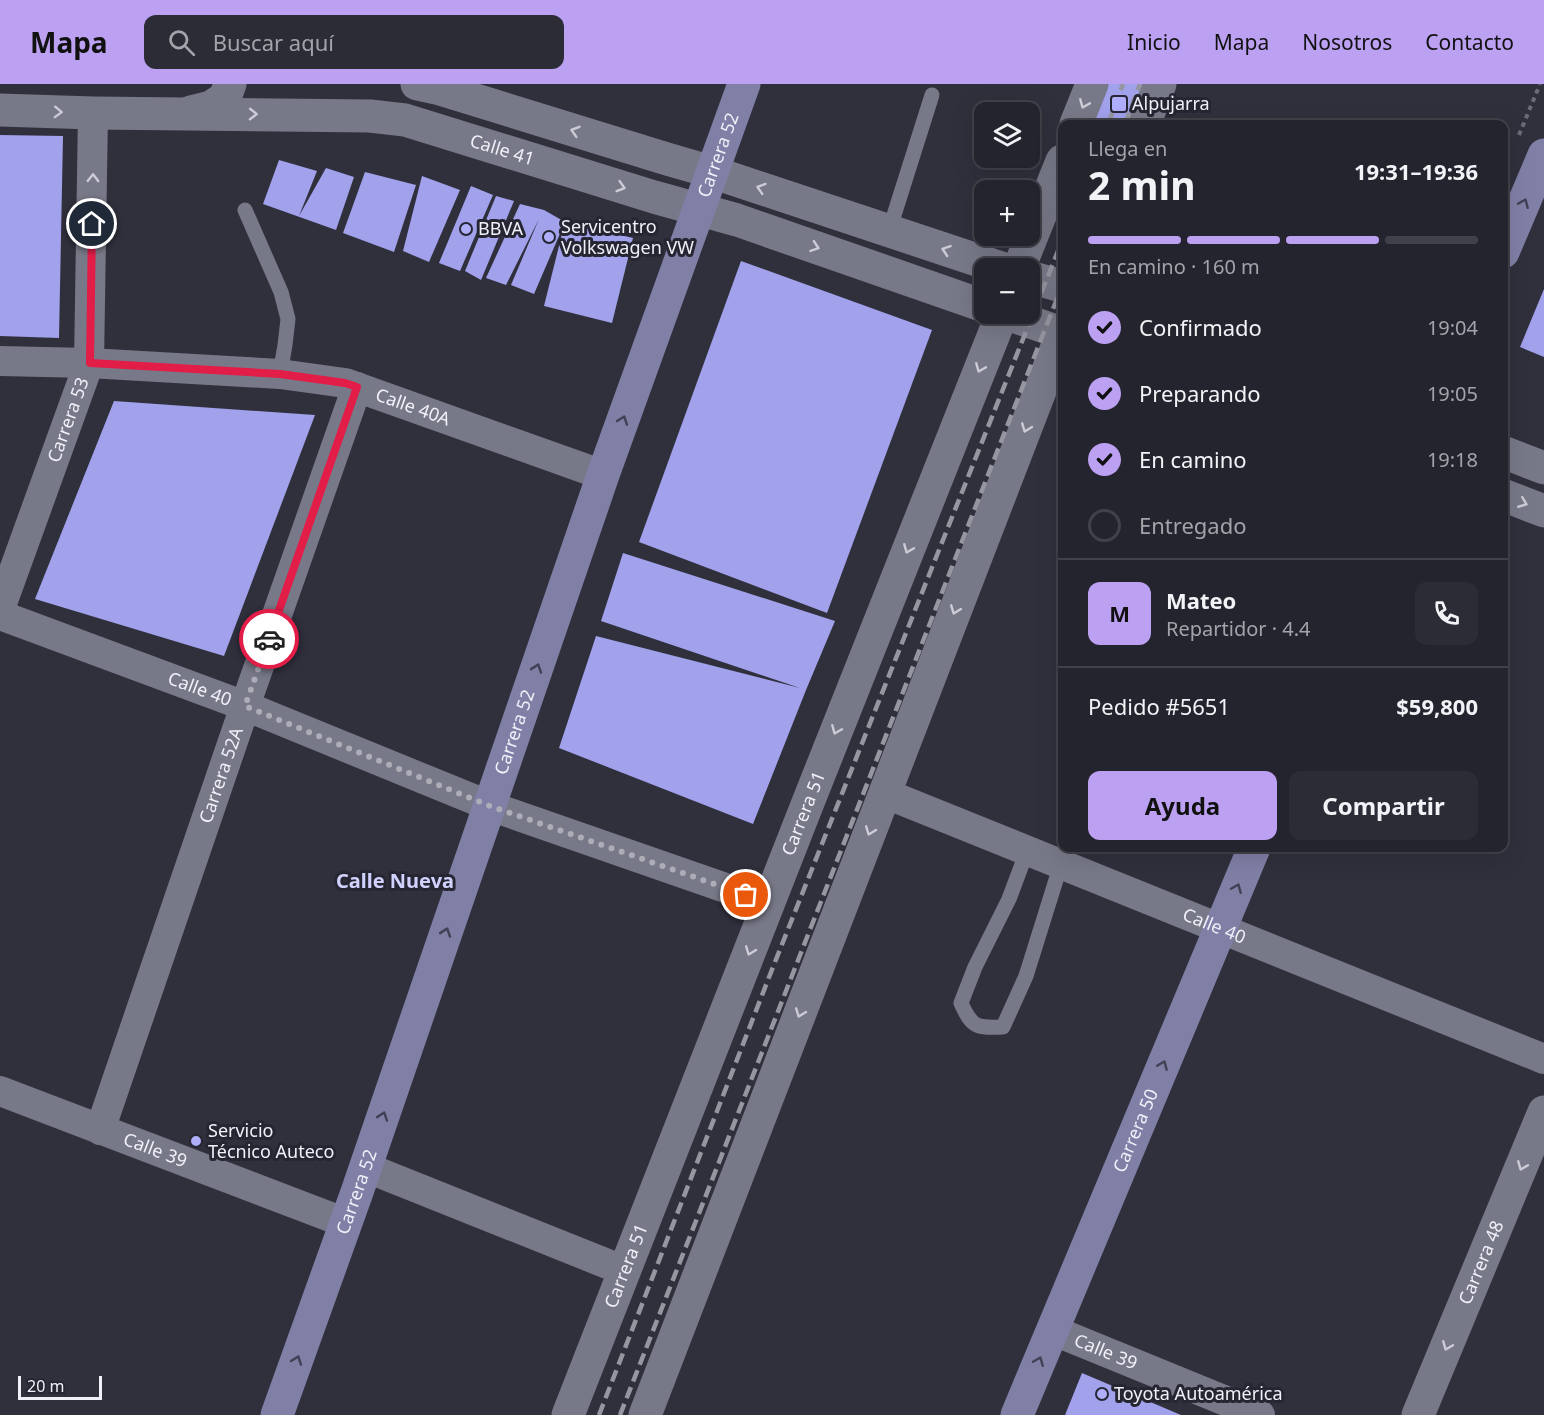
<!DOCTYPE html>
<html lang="es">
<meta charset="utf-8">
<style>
body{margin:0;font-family:"Noto Sans",sans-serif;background:#2c2c36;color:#f1f3f6;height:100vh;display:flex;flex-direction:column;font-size:22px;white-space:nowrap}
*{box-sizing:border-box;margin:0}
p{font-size:20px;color:#a3a4aa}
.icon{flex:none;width:33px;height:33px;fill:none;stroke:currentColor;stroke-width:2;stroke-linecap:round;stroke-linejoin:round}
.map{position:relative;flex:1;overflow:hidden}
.sheet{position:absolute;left:1058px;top:36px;width:450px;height:732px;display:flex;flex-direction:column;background:#24242e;border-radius:12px;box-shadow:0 6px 24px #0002,0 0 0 2px #41414a}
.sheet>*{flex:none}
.buttons{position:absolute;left:974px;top:18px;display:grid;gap:12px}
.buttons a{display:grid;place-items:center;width:66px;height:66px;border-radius:12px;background:#24242e;box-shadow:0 6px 24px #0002,0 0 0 2px #41414a;font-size:30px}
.scale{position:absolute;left:18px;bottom:15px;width:84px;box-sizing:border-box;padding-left:6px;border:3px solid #eff0f8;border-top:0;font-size:16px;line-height:21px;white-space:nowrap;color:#eff0f8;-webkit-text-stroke:4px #262633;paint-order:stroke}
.pin{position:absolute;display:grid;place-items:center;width:51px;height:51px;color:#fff;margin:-26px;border:3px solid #fff;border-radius:50%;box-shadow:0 2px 6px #0007}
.courier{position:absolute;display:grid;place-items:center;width:60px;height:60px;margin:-30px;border:4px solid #e11d48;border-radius:50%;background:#fff;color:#222;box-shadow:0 2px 8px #0007}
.summary em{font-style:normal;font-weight:700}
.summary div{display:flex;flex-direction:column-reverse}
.summary{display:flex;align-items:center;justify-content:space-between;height:102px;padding:0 30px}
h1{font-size:39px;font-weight:700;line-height:45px}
.bar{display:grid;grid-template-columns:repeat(4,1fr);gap:9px 6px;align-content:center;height:72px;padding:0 30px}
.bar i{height:8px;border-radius:4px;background:#41414a}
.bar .current{background:#bca0f2}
.bar p{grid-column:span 4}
.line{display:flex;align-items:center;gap:15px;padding:0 30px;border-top:2px solid #41414a}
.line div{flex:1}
.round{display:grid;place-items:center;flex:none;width:63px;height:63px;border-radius:12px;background:#2c2c36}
ol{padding:0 30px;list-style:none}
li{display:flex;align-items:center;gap:18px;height:66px}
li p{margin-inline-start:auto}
li .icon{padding:6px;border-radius:50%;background:#bca0f2;color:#111;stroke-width:4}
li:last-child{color:#a3a4aa}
li i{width:33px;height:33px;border:3px solid #41414a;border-radius:50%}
.primary-button{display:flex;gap:12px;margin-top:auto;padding:12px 30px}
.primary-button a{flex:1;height:69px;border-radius:12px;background:#bca0f2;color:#111;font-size:24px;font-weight:700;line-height:69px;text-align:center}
.primary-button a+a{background:#2c2c36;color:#f1f3f6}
header{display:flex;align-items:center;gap:36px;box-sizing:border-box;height:84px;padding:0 30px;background:#bca0f2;color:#111}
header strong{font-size:28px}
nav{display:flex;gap:33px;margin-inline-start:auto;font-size:21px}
.search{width:420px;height:54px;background:#2c2c36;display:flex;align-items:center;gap:15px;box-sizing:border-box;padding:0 21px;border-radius:12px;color:#a3a4aa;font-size:22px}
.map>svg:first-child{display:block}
</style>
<header>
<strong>Mapa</strong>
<div class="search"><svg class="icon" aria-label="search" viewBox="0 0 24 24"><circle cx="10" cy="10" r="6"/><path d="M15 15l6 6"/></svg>Buscar aquí</div>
<nav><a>Inicio</a><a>Mapa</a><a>Nosotros</a><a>Contacto</a></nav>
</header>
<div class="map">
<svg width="1544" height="1331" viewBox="0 0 1544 1331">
<rect width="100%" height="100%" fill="#30303d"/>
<!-- building -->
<g fill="#a1a1ec">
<path d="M1083,0H1171L1155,40H1067Z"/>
<path d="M0,51L63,52L59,254L0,252Z"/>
<path d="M279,76L317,87L299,132L326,84L354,93L336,146L263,120Z"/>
<path d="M365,88L416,101L394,168L343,149Z"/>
<path d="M422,92L460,106L429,178L403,167Z"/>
<path d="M471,102L493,111L460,187L439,179Z"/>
<path d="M496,112L514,117L481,196L465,187Z"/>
<path d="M520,120L544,126L565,138L534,210L511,201L539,135L506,201L486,194Z"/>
<path d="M565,138L633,154L612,239L544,222Z"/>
<path d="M741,177L932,246L827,529L639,458Z"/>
<path d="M1544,205V273L1520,263Z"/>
<path d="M114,317L315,331L224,572L35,515Z"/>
<path d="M623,469L835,537L806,606L753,740L559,664L596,552L800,604L601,537Z"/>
<path d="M1082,1289L1181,1331H1065Z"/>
</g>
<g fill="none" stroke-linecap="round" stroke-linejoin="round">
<!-- path -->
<path stroke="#6c6c78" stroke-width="4" stroke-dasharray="4.5 4.5" stroke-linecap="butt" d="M1519,51L1540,0"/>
<!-- service -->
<g stroke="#787988" stroke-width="15">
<path d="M245,126L281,208L288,235L285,261L280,290"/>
<path d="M889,147L932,11"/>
<path d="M1027,767L1009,815L975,883L961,919C972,944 977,944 1003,943L1026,892L1061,780"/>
</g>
<!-- minor -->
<g stroke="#787988" stroke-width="30">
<path id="s1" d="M0,277L89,279L280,290L345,299L603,391"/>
<path id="s2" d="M0,525L89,279L93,29"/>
<path id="s3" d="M0,531L245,622L490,722L769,819"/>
<path id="s4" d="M884,709L1544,975"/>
<path id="s5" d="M0,1007L346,1139"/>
<path id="s6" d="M100,1046L245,622L357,303"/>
<path d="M365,1083L625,1187"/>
<path id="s7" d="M1052,1246L1260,1331"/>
</g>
<!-- tertiary -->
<g stroke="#787988" stroke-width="33">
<path d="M417,0L440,5L667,75L712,88L1001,184"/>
<path id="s8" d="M0,26L93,29L370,32L405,36L654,113L737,136L984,222"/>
<path d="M191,28L211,23L225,14L230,0"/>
<path d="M1076,40L1092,0"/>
<path d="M1144,40L1160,0"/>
<path d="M1019,184L1062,77"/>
<path d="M1029,193L1062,202"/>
<path d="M1007,230L1062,249"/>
<path d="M1503,368L1544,384"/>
<path d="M1503,411L1544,427"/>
<path id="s9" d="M568,1331L807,721L1002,230"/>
<path d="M645,1331L1062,250"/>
<path id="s10" d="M1418,1331L1544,1028"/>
</g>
<!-- secondary -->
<g stroke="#807fa6" stroke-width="33">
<path d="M1503,168L1544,71"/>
<path id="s11" d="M277,1331L357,1108L603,391L744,0"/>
<path id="s12" d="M1017,1331L1254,764"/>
</g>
<!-- rail -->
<g stroke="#9596a0" stroke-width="4.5" stroke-dasharray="12 6" stroke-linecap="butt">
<path d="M1108,40L1123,0"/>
<path d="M1125,40L1140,0"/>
<path d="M599,1331L773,883L1062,157"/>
<path d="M620,1331L1062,202"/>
</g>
</g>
<!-- one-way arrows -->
<defs><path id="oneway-chevron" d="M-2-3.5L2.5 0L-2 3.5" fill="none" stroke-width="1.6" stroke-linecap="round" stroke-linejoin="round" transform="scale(1.5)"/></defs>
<g stroke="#cbccd6">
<use href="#oneway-chevron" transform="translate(1084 20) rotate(112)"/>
<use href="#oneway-chevron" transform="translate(58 28) rotate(2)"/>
<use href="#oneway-chevron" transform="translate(253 30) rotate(1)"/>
<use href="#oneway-chevron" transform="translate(575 47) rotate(-163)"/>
<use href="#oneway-chevron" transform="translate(93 94) rotate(-89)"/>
<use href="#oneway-chevron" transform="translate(621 103) rotate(17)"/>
<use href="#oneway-chevron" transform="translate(761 104) rotate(-162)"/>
<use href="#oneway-chevron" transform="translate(815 163) rotate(19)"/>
<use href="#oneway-chevron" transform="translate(946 166) rotate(-161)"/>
<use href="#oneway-chevron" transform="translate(980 284) rotate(112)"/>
<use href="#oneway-chevron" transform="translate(1026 344) rotate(111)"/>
<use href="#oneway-chevron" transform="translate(1523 419) rotate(22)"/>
<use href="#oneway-chevron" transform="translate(908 465) rotate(112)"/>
<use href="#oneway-chevron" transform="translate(955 526) rotate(111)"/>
<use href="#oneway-chevron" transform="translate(836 646) rotate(112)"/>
<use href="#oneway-chevron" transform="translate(870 747) rotate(111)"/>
<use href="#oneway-chevron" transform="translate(750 867) rotate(111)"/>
<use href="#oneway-chevron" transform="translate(800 929) rotate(111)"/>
<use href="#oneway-chevron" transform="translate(1522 1082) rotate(112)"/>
<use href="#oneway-chevron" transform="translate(1447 1262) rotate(112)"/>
</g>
<g stroke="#414156">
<use href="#oneway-chevron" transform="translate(1524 119) rotate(-67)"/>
<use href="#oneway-chevron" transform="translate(623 336) rotate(-70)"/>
<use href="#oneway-chevron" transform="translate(537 584) rotate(-71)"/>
<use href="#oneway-chevron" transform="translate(1237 804) rotate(-67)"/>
<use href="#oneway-chevron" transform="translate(446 848) rotate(-71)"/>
<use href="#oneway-chevron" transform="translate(1163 981) rotate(-67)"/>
<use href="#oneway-chevron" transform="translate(383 1032) rotate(-71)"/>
<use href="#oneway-chevron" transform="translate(297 1276) rotate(-70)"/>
<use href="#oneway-chevron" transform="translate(1039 1277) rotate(-68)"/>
</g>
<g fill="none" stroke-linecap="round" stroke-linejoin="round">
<!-- done -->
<path stroke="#acadb7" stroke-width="6" stroke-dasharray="0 10.8" d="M269,555L245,622L490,722L746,811"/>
<!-- route -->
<path stroke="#e11d48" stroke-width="8" d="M92,140L90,279L280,290L345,299L357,303L269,555"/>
</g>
<!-- markers -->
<g fill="#aeaefa" stroke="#262633" stroke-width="2">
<rect x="1111" y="12" width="16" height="16" rx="3"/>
<circle cx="466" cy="145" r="6"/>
<circle cx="549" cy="153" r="6"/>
<circle cx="196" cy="1057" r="6"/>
<circle cx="1102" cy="1310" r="6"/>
</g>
<g text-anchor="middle" stroke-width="6" stroke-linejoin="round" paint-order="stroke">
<!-- poi labels -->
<g font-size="18" fill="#eff0f8" stroke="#262633" text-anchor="start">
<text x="1132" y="26">Alpujarra</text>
<text x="561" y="149">Servicentro<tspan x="561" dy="21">Volkswagen VW</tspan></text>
<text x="478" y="151">BBVA</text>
<text x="208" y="1053">Servicio<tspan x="208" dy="21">Técnico Auteco</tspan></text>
<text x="1114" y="1316">Toyota Autoamérica</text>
</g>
<!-- street labels -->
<g font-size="18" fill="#eff0f8" stroke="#262633">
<text dy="6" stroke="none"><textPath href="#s8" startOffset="507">Calle 41</textPath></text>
<text dy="6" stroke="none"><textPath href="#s11" startOffset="1335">Carrera 52</textPath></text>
<text dy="6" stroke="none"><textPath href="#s1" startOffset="418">Calle 40A</textPath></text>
<text dy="6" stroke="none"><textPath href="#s2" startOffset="201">Carrera 53</textPath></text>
<text dy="6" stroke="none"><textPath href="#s3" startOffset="213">Calle 40</textPath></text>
<text dy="6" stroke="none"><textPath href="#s11" startOffset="723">Carrera 52</textPath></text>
<text dy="6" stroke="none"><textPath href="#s6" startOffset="375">Carrera 52A</textPath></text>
<text dy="6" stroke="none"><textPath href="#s9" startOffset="646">Carrera 51</textPath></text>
<text dy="6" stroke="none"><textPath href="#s4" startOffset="356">Calle 40</textPath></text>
<text dy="6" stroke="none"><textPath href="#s12" startOffset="308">Carrera 50</textPath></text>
<text dy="6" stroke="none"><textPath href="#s5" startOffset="166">Calle 39</textPath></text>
<text dy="6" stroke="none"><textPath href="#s11" startOffset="237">Carrera 52</textPath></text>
<text dy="6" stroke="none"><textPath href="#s10" startOffset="165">Carrera 48</textPath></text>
<text dy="6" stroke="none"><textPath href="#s9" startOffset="160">Carrera 51</textPath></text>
<text dy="6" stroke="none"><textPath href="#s7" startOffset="58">Calle 39</textPath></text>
</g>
<!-- neighbourhood labels -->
<g font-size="20" font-weight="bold" fill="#d0d1fd" stroke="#262633">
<text x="395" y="804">Calle Nueva</text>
</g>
</g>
</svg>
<div class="buttons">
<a><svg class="icon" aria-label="layers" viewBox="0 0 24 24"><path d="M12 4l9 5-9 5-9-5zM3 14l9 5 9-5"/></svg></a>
<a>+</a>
<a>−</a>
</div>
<div class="scale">20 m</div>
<div class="pin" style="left:746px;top:811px;background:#ea580c"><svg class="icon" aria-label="bag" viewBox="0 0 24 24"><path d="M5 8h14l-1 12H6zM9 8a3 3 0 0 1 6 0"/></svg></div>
<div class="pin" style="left:92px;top:140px;background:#1f2937"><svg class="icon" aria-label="home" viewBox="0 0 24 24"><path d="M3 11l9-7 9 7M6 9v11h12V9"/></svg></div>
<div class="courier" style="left:269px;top:555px"><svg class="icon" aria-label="car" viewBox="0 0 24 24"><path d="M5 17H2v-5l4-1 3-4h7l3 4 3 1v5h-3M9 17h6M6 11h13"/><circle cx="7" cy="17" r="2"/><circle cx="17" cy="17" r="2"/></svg></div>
<section class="sheet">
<div class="summary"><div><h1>2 min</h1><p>Llega en</p></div><em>19:31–19:36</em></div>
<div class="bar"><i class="current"></i><i class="current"></i><i class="current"></i><i></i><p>En camino · 160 m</p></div>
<ol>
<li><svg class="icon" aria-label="check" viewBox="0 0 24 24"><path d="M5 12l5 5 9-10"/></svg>Confirmado<p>19:04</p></li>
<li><svg class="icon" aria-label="check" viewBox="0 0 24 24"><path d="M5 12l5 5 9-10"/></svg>Preparando<p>19:05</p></li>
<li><svg class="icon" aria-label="check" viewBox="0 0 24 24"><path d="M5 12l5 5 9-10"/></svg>En camino<p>19:18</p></li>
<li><i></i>Entregado</li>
</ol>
<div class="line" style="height:108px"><b class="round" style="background:#bca0f2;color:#111">M</b><div><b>Mateo</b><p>Repartidor · 4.4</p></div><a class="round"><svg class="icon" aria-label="phone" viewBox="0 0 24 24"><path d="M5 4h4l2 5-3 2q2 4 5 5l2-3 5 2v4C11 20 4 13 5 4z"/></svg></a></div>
<div class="line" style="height:78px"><div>Pedido #5651</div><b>$59,800</b></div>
<div class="primary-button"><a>Ayuda</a><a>Compartir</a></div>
</section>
</div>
